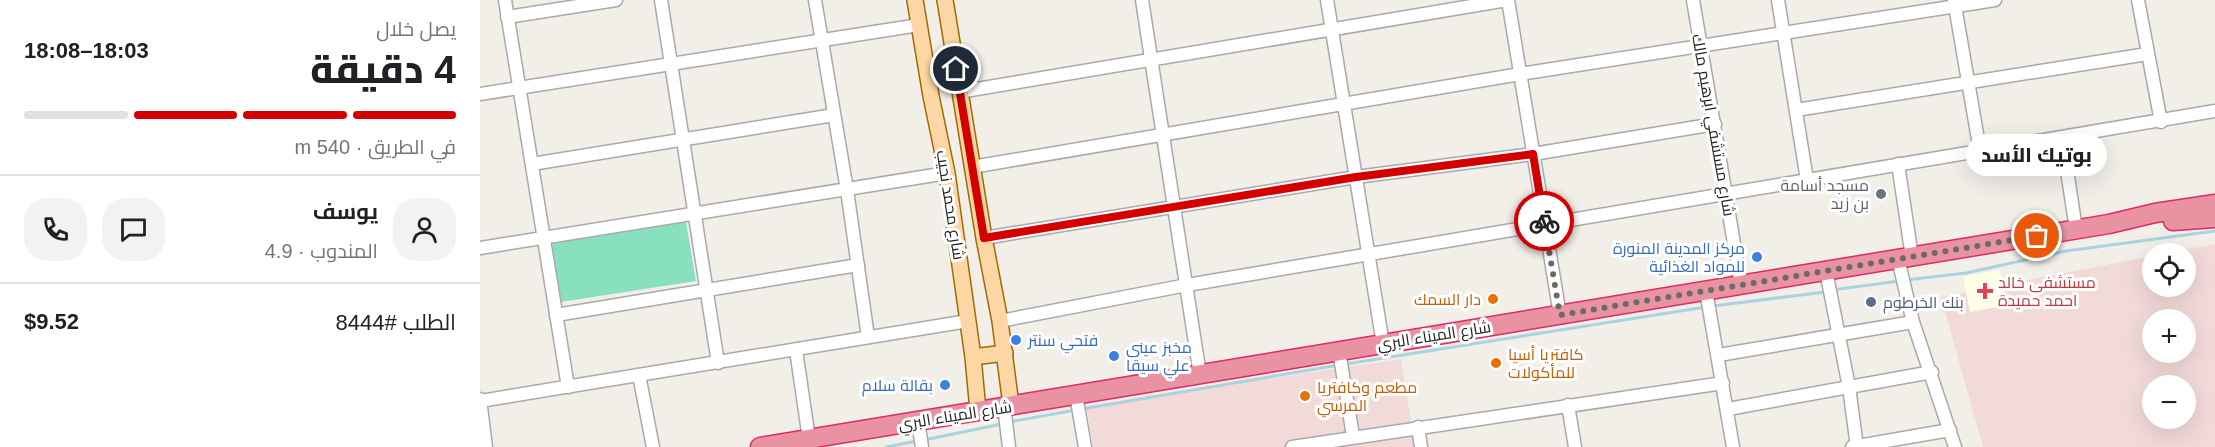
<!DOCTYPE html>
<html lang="ar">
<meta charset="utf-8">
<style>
body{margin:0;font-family:Helvetica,Cairo,sans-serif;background:#f2f2f2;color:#202124;direction:rtl;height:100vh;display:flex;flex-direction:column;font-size:22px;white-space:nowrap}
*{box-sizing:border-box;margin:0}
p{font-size:20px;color:#757577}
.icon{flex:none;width:33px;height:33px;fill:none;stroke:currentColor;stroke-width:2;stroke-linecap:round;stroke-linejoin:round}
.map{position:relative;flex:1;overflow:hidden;direction:ltr}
.details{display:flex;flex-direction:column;background:#fff;width:480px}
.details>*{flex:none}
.controls{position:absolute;left:1662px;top:243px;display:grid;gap:12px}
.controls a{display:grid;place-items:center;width:54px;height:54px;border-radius:50%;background:#fff;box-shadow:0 6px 24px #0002;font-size:30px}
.pin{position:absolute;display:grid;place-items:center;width:51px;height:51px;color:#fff;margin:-26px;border:3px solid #fff;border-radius:50%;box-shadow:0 2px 6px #0007}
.courier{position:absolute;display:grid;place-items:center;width:60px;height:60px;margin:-30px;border:4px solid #d40000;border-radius:50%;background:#fff;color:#222;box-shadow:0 2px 8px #0007}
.bubble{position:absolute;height:42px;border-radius:21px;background:#fff;box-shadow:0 6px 24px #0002;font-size:20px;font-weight:800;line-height:42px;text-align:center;direction:rtl}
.overview em{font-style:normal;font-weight:800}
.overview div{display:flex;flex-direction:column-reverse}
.overview{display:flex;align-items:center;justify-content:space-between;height:102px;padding:0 24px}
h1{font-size:39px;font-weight:800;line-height:45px}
.bar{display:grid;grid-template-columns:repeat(4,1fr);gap:9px 6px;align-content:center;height:72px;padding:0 24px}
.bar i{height:8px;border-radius:4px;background:#e0e0e0}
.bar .current{background:#d40000}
.bar p{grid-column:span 4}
.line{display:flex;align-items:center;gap:15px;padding:0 24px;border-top:2px solid #e0e0e0}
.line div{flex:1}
.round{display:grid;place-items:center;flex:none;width:63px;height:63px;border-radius:24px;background:#f2f2f2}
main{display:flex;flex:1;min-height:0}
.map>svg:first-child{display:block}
</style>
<main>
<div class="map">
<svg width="1735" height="447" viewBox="0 0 1735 447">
<rect width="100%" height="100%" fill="#f2efe9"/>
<!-- commercial -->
<g fill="#f2dad9" fill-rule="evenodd">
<path d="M1735,244V447H1503L1461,297L1672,256V286H1706V254L1687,253ZM1672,320H1706V352H1672ZM1672,386H1706V418H1672Z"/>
<path d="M921,359L935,447H613L606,406Z"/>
</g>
<!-- education -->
<path fill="#ffffe5" d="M1520,270L1527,305L1490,312L1483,277Z"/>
<!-- pitch -->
<path fill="#88e0be" d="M206,222L216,281L81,302L72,243Z"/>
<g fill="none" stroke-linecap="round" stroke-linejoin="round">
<!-- stream -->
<g stroke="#aad3df" stroke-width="3">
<path d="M1426,280L1486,273L1586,251L1735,231"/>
<path d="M1352,290L1420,281"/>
<path d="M1233,306L1345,292"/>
<path d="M866,364L1226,307"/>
<path d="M602,409L859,365"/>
<path d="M529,422L596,410"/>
<path d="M444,440L522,424"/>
<path d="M406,447L437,441"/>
</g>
<defs>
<g id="minor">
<path d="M25,0L88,387"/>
<path d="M181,0L238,363"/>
<path d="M335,0L367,190L388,337"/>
<path d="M662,0L720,375"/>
<path d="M847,0L903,344"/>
<path d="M1028,0L1080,315"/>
<path d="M1213,0L1261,285"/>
<path d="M1298,0L1327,180"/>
<path d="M1474,0L1500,151"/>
<path d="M1658,0L1681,122"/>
<path d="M27,17L136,0"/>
<path d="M479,92L1027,0"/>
<path d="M0,94L439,25"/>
<path d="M1316,110L1667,54"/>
<path d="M1582,138L1596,229"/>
<path d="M52,164L354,115"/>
<path d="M1418,164L1432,257"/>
<path d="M492,167L1040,74L1515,0"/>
<path d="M504,238L876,177L1053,154L1235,124"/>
<path d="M0,248L467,173"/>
<path d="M1418,259L1433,322L1475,447"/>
<path d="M1346,271L1369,387L1377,447"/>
<path d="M1226,291L1253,447"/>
<path d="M76,315L378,265"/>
<path d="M520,321L707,285L1735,111"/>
<path d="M316,350L329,439"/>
<path d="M859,351L873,436"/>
<path d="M1239,355L1433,322"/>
<path d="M159,375L173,447"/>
<path d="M596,395L605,447"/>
<path d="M0,399L6,447"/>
<path d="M0,401L488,321"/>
<path d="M1088,405L1095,447"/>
<path d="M524,406L529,447"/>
<path d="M1248,409L1452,372"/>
<path d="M438,421L442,447"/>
<path d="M938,427L941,447"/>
<path d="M812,447L1243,383"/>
<path d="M1372,447L1470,430"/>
</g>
<g id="major">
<path d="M435,0L451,96L467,173L493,357L498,411"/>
<path d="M465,0L504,238L520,321L531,405"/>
<path d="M493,357L525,353"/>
</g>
<g id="highway">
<path d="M1693,221L1735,218"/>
<path d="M280,447L1629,224L1675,213L1735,204"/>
</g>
</defs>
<!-- minor casing -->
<use href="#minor" stroke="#a9a9a9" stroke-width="15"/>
<!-- major casing -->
<use href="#major" stroke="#a06b00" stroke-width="18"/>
<!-- highway casing -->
<use href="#highway" stroke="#dc2a67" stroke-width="21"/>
<!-- minor -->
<use href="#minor" stroke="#fff" stroke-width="12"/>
<!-- major -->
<use href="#major" stroke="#fcd6a4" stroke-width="15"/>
<!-- highway -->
<use href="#highway" stroke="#e892a2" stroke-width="18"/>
</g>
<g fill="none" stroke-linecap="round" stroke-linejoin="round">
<!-- done -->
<path stroke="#6b6a68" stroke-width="6" stroke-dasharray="0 10.8" d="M1064,221L1080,315L1557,236"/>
<!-- route -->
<path stroke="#d40000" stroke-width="8" d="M476,69L504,238L876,177L1053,154L1064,221"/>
</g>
<!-- markers -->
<circle fill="#6b7280" stroke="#fff" stroke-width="2" cx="1401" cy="194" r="6"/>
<g fill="#3f7fe0" stroke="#fff" stroke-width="2">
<circle cx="1277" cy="257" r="6"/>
<circle cx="536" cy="340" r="6"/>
<circle cx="634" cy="356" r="6"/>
<circle cx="465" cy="385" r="6"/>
</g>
<path fill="#e0444e" stroke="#fff" stroke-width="2" d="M1502 282h6v6h6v6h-6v6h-6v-6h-6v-6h6z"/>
<g fill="#e8710a" stroke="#fff" stroke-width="2">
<circle cx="1013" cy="299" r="6"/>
<circle cx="1016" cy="363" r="6"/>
<circle cx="825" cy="396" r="6"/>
</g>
<circle fill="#5c6f8a" stroke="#fff" stroke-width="2" cx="1391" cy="302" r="6"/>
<g text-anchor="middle" stroke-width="6" stroke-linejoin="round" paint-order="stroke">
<!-- street labels -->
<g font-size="16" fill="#222" stroke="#fff">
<text transform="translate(1234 125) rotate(80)" y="6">شارع مستشفي ابرهيم مالك</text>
<text transform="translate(471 205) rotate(81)" y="6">شارع محمد نجيب</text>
<text transform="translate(954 335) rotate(-9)" y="6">شارع الميناء البري</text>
<text transform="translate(475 415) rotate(-9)" y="6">شارع الميناء البري</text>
</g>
<!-- worship labels -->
<g font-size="16" fill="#5b616d" stroke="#fff" text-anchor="end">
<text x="1389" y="191">مسجد أسامة<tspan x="1389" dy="18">بن زيد</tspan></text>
</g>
<!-- shop labels -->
<g font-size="16" fill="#366cbe" stroke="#fff" text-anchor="end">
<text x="1265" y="254">مركز المدينة المنورة<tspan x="1265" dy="18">للمواد الغذائية</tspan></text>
<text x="548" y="346" text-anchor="start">فتحي سنتر</text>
<text x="646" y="353" text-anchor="start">مخبز عيني<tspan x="646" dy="18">علي سيقا</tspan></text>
<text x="453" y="391">بقالة سلام</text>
</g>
<!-- health labels -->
<g font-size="16" fill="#be3a42" stroke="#fff" text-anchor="start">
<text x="1518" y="288">مستشفى خالد<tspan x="1518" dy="18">احمد حميدة</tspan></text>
</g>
<!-- food labels -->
<g font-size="16" fill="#c56008" stroke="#fff" text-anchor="start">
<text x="1001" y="305" text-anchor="end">دار السمك</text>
<text x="1028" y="360">كافتريا أسيا<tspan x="1028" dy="18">للمأكولات</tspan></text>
<text x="837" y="393">مطعم وكافتريا<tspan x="837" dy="18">المرسي</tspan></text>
</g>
<!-- service labels -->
<g font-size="16" fill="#4e5e75" stroke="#fff" text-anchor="start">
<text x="1403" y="308">بنك الخرطوم</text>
</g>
</g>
</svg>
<div class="controls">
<a><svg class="icon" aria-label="locate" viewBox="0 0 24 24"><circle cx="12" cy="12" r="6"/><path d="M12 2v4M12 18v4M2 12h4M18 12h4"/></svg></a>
<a>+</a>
<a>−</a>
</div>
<div class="pin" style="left:1557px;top:236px;background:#ea580c"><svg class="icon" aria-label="bag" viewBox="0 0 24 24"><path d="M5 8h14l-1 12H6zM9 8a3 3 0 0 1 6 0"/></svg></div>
<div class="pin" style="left:476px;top:69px;background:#1f2937"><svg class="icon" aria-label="home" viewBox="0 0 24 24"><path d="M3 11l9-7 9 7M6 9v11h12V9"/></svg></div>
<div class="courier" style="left:1064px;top:221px"><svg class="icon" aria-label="bike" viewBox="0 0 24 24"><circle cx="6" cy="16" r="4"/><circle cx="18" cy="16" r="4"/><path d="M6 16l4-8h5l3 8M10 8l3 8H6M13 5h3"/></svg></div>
<div class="bubble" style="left:1486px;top:134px;width:141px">بوتيك الأسد</div>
</div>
<section class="details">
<div class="overview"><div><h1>4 دقيقة</h1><p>يصل خلال</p></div><em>18:03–18:08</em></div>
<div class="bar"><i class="current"></i><i class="current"></i><i class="current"></i><i></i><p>في الطريق · 540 m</p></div>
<div class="line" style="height:108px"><a class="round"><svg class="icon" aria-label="person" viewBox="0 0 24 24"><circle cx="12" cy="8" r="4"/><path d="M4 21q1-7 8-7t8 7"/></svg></a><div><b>يوسف</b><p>المندوب · 4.9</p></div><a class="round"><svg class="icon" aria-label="chat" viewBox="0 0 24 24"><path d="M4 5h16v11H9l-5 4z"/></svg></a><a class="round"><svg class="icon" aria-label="phone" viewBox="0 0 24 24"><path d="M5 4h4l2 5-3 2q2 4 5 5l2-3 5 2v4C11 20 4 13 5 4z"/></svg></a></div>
<div class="line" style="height:78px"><div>الطلب #8444</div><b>$9.52</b></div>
</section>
</main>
